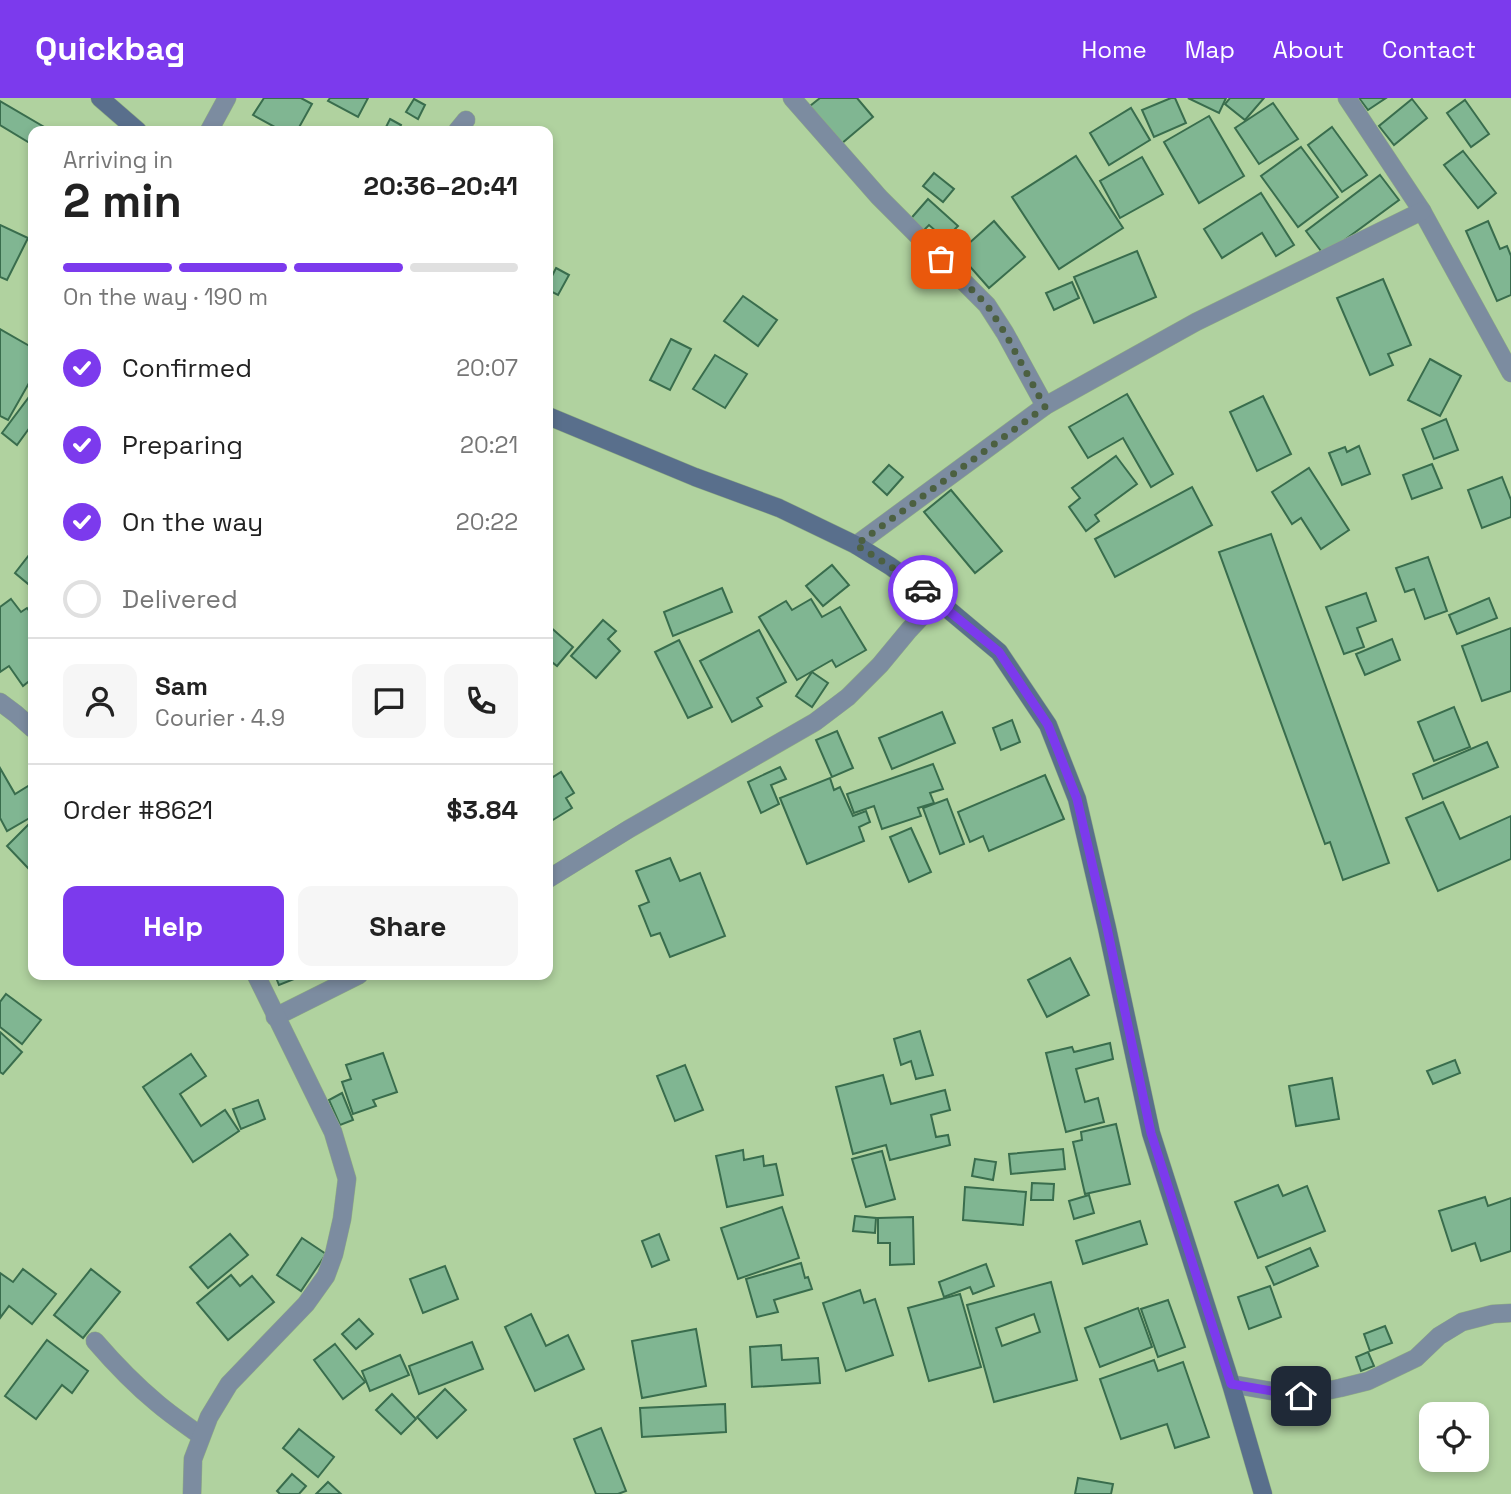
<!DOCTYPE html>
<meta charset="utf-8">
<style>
body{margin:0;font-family:"Space Grotesk",sans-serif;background:#f6f6f6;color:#222;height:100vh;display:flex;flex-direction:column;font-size:26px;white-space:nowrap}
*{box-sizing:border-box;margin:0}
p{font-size:23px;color:#767676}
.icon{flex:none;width:38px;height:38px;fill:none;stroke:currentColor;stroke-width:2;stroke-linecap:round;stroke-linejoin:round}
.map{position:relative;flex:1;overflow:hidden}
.drawer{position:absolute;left:28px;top:28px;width:525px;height:854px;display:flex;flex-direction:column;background:#fff;border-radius:14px;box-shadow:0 4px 10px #0003}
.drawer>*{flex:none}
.fabs{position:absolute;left:1419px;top:1304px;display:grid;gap:14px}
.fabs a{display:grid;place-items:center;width:70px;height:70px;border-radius:14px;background:#fff;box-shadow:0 4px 10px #0003;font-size:35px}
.pin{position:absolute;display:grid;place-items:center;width:60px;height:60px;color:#fff;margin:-30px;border-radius:14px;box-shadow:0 4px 10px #0006}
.courier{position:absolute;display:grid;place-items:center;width:70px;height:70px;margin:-35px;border:5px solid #7c3aed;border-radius:50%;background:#fff;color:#222;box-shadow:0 2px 9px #0007}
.headline em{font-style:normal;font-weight:800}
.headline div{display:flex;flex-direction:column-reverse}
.headline{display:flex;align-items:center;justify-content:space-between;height:119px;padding:0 35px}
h1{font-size:46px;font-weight:800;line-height:52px}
.bar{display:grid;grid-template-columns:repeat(4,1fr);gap:10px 7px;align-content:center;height:84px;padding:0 35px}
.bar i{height:9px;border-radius:5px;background:#e0e0e0}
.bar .selected{background:#7c3aed}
.bar p{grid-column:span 4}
.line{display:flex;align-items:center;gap:18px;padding:0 35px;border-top:2px solid #e0e0e0}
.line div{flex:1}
.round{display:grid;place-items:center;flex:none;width:74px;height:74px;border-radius:14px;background:#f6f6f6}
ol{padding:0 35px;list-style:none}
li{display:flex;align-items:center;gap:21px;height:77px}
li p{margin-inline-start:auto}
li .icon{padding:7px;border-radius:50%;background:#7c3aed;color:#fff;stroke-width:4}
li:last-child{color:#767676}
li i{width:38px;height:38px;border:4px solid #e0e0e0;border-radius:50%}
.primary-button{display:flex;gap:14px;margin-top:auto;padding:14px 35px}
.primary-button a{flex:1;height:80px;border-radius:14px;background:#7c3aed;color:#fff;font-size:28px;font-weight:800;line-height:80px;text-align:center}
.primary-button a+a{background:#f6f6f6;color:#222}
header{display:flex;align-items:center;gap:42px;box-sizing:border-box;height:98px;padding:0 35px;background:#7c3aed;color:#fff}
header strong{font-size:33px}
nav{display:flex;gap:38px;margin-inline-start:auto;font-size:24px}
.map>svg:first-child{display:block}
</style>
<header>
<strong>Quickbag</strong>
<nav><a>Home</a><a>Map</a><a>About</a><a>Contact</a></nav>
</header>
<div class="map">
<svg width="1511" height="1396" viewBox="0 0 1511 1396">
<rect width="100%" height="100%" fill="#b0d29f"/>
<!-- building -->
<g fill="#80b692" stroke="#396d4d" stroke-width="2" fill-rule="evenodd">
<path d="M264,0H301L312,6L297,33H282L253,17Z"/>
<path d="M330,0H368L358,19L328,3Z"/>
<path d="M820,0H857L873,19L841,46L810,8Z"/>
<path d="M1171,0H1175L1186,25L1154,39L1142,12Z"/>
<path d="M1188,0H1226L1219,15Z"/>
<path d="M1230,0H1264L1245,22L1225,6Z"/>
<path d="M1359,0H1386L1368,12Z"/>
<path d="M414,1L425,7L418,21L406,14Z"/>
<path d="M1412,1L1427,20L1394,47L1379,28Z"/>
<path d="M1465,2L1489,36L1471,49L1447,15Z"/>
<path d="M0,3L51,33H33V47L0,27Z"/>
<path d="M1273,5L1298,41L1259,66L1235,30Z"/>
<path d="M1131,10L1150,42L1109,67L1090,35Z"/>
<path d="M1209,18L1244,78L1199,105L1164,44Z"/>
<path d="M390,21L401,27L398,33H384Z"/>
<path d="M1332,29L1367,77L1342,94L1308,47Z"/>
<path d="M1301,49L1338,99L1298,129L1261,78Z"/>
<path d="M1463,53L1496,95L1478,110L1444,67Z"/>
<path d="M1076,58L1123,130L1059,171L1012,99Z"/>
<path d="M1142,59L1163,96L1120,120L1100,83Z"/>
<path d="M934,75L954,91L943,104L923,88Z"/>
<path d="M1380,77L1399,102L1324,157L1306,133Z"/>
<path d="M1261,95L1294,147L1276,158L1262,135L1222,160L1204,131Z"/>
<path d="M928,101L958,128L945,141L929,127L920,136L907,125Z"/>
<path d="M994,123L1025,159L989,190L958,155Z"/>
<path d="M1488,123L1500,151L1507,148L1511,158V197L1497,203L1466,133Z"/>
<path d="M0,127L28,140L7,182L0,179Z"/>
<path d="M1137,153L1156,199L1094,225L1074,179Z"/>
<path d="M556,170L569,177L558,197L548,192V186Z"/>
<path d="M1383,181L1411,247L1388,256L1393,267L1370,277L1337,200Z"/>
<path d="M1072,184L1079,200L1054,212L1046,195Z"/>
<path d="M743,198L777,222L758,248L724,223Z"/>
<path d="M0,231L33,250V278L8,322L0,318Z"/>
<path d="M671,241L691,251L670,292L650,282Z"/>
<path d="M715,257L747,276L725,310L693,291Z"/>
<path d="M1430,261L1461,278L1440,318L1408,302Z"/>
<path d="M1127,296L1173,376L1151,389L1123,340L1088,360L1069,329Z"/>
<path d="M1263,298L1291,356L1257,373L1230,314Z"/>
<path d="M29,299L33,302V325L17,347L2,335Z"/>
<path d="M1446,321L1458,352L1434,361L1422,331Z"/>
<path d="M1359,348L1370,376L1342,387L1329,355L1345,349L1347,354Z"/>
<path d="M1116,358L1137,386L1095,417L1099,423L1086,433L1069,409L1080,400L1072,390Z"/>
<path d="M1432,366L1442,390L1412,401L1403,377Z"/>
<path d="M889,367L903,379L887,397L873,384Z"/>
<path d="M1309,370L1349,432L1321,451L1301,420L1292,426L1272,394Z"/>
<path d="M1502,379L1511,402V419L1482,430L1468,392Z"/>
<path d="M1192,389L1212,427L1115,479L1095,441Z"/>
<path d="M951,392L1002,453L975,475L924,414Z"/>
<path d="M1271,436L1389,765L1343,782L1330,744L1325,746L1219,454Z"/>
<path d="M33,452V490L15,475Z"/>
<path d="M1428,459L1447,513L1425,521L1414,491L1405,494L1396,470Z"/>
<path d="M832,467L849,487L823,508L806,488Z"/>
<path d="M722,490L732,514L673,538L664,514Z"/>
<path d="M1366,495L1376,523L1357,530L1364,549L1344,556L1326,509Z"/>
<path d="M1489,500L1497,520L1457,536L1449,517Z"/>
<path d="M11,501L21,514L27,510L33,518V580L23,588L9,568L0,574V509Z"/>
<path d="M811,501L822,519L840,509L866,552L836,569L832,562L797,582L759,519L786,503L792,512Z"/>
<path d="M603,522L616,533L608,541L620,553L596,580L571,558Z"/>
<path d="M548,527L573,549L557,568L548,561Z"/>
<path d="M1511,530V593L1482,603L1462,548Z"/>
<path d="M759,532L786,584L757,600L762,608L732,624L700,563Z"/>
<path d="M1392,541L1400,562L1365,577L1356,556Z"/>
<path d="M679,542L712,609L688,620L655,554Z"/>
<path d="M812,574L828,585L812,609L796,598Z"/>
<path d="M1454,609L1470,649L1434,663L1418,624Z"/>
<path d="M942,614L955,645L892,671L879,640Z"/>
<path d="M1012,622L1020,644L1001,652L993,630Z"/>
<path d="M837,633L853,670L832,679L816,642Z"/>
<path d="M1487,644L1498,669L1423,701L1413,676Z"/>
<path d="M933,666L943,691L930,695L934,705L918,710L921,718L882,731L874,708L854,715L847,696Z"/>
<path d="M780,669L786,681L771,687L779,706L761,715L748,684Z"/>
<path d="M0,670L15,696L33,685V718L7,733L0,720Z"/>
<path d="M548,671L553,679L561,674L574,695L566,700L572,710L548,725Z"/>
<path d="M1045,677L1064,721L989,753L983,738L970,744L958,714Z"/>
<path d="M830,680L834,692L840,689L853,718L866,713L870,724L859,729L864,743L807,766L780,700Z"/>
<path d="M947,701L964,746L940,756L923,710Z"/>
<path d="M1443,704L1460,741L1511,718V761L1438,793L1406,720Z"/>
<path d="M33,722V765L28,770L7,748Z"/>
<path d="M911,730L931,774L909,784L890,739Z"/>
<path d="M670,760L680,783L700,775L725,838L670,859L660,835L651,838L639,808L649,804L636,773Z"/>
<path d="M1070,860L1089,897L1047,919L1028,882Z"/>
<path d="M275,877H304L279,887Z"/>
<path d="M6,896L41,922L22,946L0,929V904Z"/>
<path d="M920,933L933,977L916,981L911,963L901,967L894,941Z"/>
<path d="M0,934L22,954L3,976L0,974Z"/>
<path d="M1110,945L1113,961L1076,971L1085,1004L1098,1000L1104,1024L1066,1034L1046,955L1072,949L1074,954Z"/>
<path d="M383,955L397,994L373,1002L376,1008L353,1016L342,984L351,981L346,967Z"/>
<path d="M191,956L206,978L180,996L201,1028L225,1012L239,1033L193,1064L143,989Z"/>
<path d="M1455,962L1460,975L1433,986L1427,973Z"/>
<path d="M685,967L703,1012L675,1023L657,978Z"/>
<path d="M883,977L891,1006L945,992L950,1012L931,1017L936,1039L948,1037L950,1047L890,1062L886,1047L853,1056L836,989Z"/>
<path d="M1332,980L1339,1021L1296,1028L1289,988Z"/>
<path d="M342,995L353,1022L340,1027L329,1002Z"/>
<path d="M258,1002L265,1021L241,1031L233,1011Z"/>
<path d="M1116,1026L1130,1086L1085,1096L1073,1044L1082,1042L1081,1034Z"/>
<path d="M1063,1051L1065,1071L1011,1076L1009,1056Z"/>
<path d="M743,1052L744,1062L763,1058L764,1068L776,1066L783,1097L727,1109L716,1058Z"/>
<path d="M882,1053L895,1101L866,1109L852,1061Z"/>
<path d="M975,1061L996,1064L993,1082L972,1078Z"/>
<path d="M1032,1085L1054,1086L1053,1102H1031Z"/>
<path d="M1278,1087L1283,1098L1307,1088L1325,1133L1258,1160L1235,1104Z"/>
<path d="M965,1089L1026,1094L1023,1127L963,1122Z"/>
<path d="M1089,1097L1094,1115L1074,1121L1069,1103Z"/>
<path d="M1485,1099L1488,1108L1511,1100V1153L1481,1163L1475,1145L1452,1153L1439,1113Z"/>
<path d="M782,1109L799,1160L738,1181L721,1130Z"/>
<path d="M855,1118L876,1120L875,1135L853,1133Z"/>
<path d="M913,1119L914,1166L890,1167V1145H878V1120Z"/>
<path d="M1140,1123L1147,1146L1083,1166L1076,1143Z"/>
<path d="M230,1136L248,1157L208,1190L190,1169Z"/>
<path d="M659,1136L669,1162L652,1169L642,1143Z"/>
<path d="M302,1140L326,1156L301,1193L277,1177Z"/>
<path d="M1310,1150L1318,1168L1274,1187L1266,1169Z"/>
<path d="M801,1165L805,1180L808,1179L812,1191L774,1202L778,1214L757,1219L746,1181Z"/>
<path d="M986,1166L994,1188L973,1196L970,1189L944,1199L939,1184Z"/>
<path d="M445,1168L458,1201L423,1215L410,1181Z"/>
<path d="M23,1171L56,1196L32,1226L9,1208L0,1220V1175L13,1184Z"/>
<path d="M91,1171L120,1194L83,1240L54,1217Z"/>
<path d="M231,1177L240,1188L252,1178L274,1204L228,1242L197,1205Z"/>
<path d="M1051,1184L1077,1282L994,1304L967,1207ZM1034,1216L1040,1234L1002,1248L996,1230Z"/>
<path d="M1270,1188L1281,1219L1249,1231L1238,1199Z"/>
<path d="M860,1192L864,1205L875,1201L893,1257L846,1273L823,1205Z"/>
<path d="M960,1196L981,1269L929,1283L908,1210Z"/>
<path d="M1168,1202L1185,1249L1158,1259L1141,1211Z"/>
<path d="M1138,1210L1152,1249L1100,1269L1085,1230Z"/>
<path d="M531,1216L546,1248L568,1237L584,1271L535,1293L505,1229Z"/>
<path d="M359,1221L373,1236L356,1251L342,1236Z"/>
<path d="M1385,1228L1392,1245L1370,1253L1364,1236Z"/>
<path d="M696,1231L706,1288L642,1300L632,1243Z"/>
<path d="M47,1242L88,1273L72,1295L62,1287L36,1321L5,1298Z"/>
<path d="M472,1244L483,1271L419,1296L409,1268Z"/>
<path d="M335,1246L365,1284L343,1301L314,1262Z"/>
<path d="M781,1247L782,1262L818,1260L820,1285L752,1289L750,1249Z"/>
<path d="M1368,1254L1374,1268L1361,1273L1356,1259Z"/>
<path d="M400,1257L409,1277L370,1293L362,1273Z"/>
<path d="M1154,1262L1158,1273L1183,1264L1209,1339L1175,1350L1167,1326L1121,1341L1100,1281Z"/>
<path d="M445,1291L466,1312L437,1340L417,1319Z"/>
<path d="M392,1296L416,1321L401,1336L376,1312Z"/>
<path d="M725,1306L726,1334L642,1339L640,1310Z"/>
<path d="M601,1330L626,1393L618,1396H596L574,1341Z"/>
<path d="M299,1331L334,1359L318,1379L283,1350Z"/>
<path d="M292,1376L306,1388L299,1396H280L277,1393Z"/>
<path d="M1078,1380L1113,1386L1111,1396H1075Z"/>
<path d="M328,1384L341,1396H316Z"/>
</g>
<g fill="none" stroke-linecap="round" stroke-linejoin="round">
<defs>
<g id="street">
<path d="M792,0L879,99L987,207L1005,235L1045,308"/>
<path d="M1347,0L1422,113L1511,275"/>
<path d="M209,33L227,0"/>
<path d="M457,33L466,22"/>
<path d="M856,447L1045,308L1196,224L1422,113"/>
<path d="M0,604L16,616L33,631"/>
<path d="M548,781L629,731L815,624L848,599L880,567L909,532L937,502"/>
<path d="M275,919L359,877"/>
<path d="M95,1243C114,1265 134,1286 157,1305C171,1317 186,1327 201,1338"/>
<path d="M1231,1286L1301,1298L1340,1290L1368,1283L1416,1260L1439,1238L1462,1224L1493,1216L1511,1215"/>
<path d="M192,1396L193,1361L209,1319L229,1286L306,1206L326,1178L334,1156L342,1121L347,1081L333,1034L256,877"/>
</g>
<g id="secondary">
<path d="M100,0L138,33"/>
<path d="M548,318L695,379L779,410L856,447L890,468L937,502L999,554L1048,627L1077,701L1107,830L1151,1035L1231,1286L1263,1396"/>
</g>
</defs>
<!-- street casing -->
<use href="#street" stroke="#91af82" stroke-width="19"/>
<!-- secondary casing -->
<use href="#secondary" stroke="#91af82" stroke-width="19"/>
<!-- street -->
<use href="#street" stroke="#7c8ca0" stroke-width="18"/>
<!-- secondary -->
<use href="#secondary" stroke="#596f8c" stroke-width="18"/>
</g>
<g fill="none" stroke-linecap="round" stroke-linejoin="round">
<!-- done -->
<path stroke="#4c6041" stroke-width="7" stroke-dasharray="0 12.6" d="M923,492L890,468L856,447L1045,309L1005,235L987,207L941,161"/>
<!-- route -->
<path stroke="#7c3aed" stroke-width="9" d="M923,492L999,554L1048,627L1077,701L1107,830L1151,1035L1231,1286L1301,1298"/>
</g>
</svg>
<div class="fabs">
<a><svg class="icon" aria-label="locate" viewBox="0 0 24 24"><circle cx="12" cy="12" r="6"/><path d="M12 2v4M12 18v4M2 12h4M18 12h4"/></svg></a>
</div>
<div class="pin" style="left:941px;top:161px;background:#ea580c"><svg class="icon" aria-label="bag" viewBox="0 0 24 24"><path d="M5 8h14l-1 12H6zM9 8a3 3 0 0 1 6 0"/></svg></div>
<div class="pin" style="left:1301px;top:1298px;background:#1f2937"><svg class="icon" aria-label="home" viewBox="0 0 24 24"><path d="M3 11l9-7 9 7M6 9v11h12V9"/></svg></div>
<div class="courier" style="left:923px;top:492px"><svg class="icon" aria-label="car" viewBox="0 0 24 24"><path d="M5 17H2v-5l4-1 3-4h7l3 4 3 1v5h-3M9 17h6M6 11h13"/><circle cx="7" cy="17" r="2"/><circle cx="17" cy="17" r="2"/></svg></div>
<section class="drawer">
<div class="headline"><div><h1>2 min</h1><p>Arriving in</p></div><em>20:36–20:41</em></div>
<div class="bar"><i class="selected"></i><i class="selected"></i><i class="selected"></i><i></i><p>On the way · 190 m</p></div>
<ol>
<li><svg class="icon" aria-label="check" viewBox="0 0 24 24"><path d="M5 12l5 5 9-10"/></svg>Confirmed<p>20:07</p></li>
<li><svg class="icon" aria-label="check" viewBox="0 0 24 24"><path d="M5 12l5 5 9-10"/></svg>Preparing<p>20:21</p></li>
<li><svg class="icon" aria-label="check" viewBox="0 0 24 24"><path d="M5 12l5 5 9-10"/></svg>On the way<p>20:22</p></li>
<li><i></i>Delivered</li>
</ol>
<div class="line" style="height:126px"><a class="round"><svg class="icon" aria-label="person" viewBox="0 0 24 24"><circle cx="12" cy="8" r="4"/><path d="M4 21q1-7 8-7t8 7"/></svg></a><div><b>Sam</b><p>Courier · 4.9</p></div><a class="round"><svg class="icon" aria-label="chat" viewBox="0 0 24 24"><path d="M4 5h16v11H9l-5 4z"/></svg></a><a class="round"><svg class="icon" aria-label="phone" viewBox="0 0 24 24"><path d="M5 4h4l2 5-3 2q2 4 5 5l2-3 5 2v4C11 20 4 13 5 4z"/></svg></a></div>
<div class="line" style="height:91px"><div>Order #8621</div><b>$3.84</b></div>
<div class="primary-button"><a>Help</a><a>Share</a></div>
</section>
</div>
